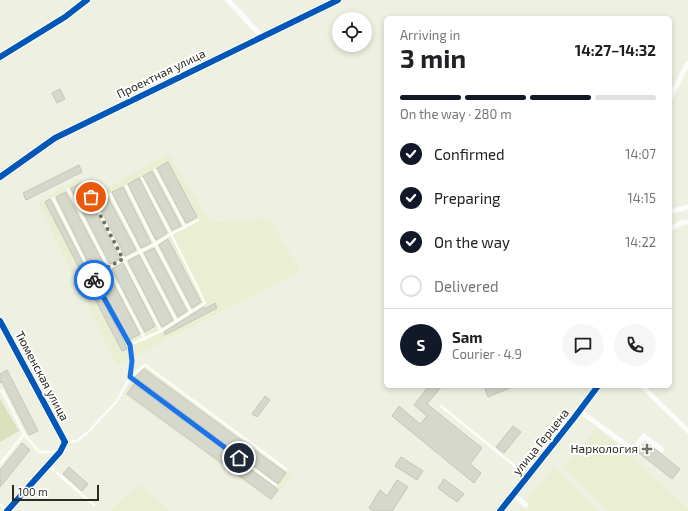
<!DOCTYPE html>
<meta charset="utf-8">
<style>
body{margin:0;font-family:"Exo 2",sans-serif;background:#f6f6f6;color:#202124;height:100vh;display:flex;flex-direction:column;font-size:15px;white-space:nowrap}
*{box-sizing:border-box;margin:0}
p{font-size:13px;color:#757577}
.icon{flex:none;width:22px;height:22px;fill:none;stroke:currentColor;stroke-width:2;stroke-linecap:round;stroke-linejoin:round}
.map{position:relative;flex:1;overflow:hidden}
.drawer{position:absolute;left:384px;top:16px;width:288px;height:372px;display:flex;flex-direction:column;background:#fff;border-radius:6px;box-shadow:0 2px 6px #0003}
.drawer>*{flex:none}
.tools{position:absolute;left:332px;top:12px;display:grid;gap:8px}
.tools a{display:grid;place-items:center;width:40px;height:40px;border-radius:50%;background:#fff;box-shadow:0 2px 6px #0003;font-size:20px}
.scale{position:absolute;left:12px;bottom:10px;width:87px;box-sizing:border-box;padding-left:4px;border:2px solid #2b2c21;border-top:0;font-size:11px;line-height:14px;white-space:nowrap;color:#2b2c21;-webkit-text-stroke:3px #fff;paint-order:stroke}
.pin{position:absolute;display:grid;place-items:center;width:34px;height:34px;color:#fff;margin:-17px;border:2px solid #fff;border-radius:50%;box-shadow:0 1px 4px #0007}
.courier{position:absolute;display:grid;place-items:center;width:40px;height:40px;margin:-20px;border:3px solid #1a73e8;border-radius:50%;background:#fff;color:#222;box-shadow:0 1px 5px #0007}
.headline em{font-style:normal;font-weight:700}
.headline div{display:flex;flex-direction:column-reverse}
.headline{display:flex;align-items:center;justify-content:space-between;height:68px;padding:0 16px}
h1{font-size:26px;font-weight:700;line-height:30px}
.bar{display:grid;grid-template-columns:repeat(4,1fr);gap:6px 4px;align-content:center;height:48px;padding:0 16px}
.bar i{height:5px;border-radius:3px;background:#e0e0e0}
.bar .active{background:#111827}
.bar p{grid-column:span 4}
.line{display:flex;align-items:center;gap:10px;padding:0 16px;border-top:1px solid #e0e0e0}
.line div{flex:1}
.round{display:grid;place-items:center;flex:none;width:42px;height:42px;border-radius:21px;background:#f6f6f6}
ol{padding:0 16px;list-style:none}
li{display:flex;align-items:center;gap:12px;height:44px}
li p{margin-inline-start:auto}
li .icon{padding:4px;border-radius:50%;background:#111827;color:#fff;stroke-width:4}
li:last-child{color:#757577}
li i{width:22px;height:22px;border:2px solid #e0e0e0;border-radius:50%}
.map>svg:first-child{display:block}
</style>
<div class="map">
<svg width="688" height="511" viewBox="0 0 688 511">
<rect width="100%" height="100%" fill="#eef1e1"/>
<!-- built -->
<g fill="#eaeed3">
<path d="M168,153L211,223L269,218L300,271L117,365L38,203L78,179L101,192Z"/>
<path d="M145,364L292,476L272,502L123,394Z"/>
<path d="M597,428L657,480L688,509V511H607L564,467Z"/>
<path d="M554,467L598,511H519Z"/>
<path d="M139,484L170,511H110Z"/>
</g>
<!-- green -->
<path fill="#dadfbc" d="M0,399L19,431L0,442Z"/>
<!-- building -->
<g fill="#d5d8cb" stroke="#c3c6b9">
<path d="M60,89L65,99L57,103L52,93Z"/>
<path d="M168,162L197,217L186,223L157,168Z"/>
<path d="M79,165L82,172L26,200L23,193Z"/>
<path d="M152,171L181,226L172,230L143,176Z"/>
<path d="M139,178L167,233L156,240L128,184Z"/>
<path d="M81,183L120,259L110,264L71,189V188Z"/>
<path d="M123,187L151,243L141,248L112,192Z"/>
<path d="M66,192L105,266L93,272L56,197Z"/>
<path d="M106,194L136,250L125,256L96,200Z"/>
<path d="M50,199L124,342L127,349L122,351L45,202Z"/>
<path d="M168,239L201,302L192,308L159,245Z"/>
<path d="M154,248L187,311L178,317L144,253Z"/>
<path d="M139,255L173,320L162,327L128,261Z"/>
<path d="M123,263L155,326L145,332L112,269Z"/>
<path d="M107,271L140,334L129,340L96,277Z"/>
<path d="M215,303L217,308L165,335L164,332L204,307L205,309Z"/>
<path d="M144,369L286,473L278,484L138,379L135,377Z"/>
<path d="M7,370L38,431L29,435L2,382L0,383V374Z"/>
<path d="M134,384L276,488L278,490L271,499L127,394Z"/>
<path d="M429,386H442L427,404L482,448L470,464L481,473L474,483L392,416L399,406L420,424L427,416L414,405Z"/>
<path d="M484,386H515L488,397Z"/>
<path d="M265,396L270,400L257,417L252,414Z"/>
<path d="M513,426L521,432L504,453L496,447Z"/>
<path d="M646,442L680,469L672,479L638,452Z"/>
<path d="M22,443L30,450L0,487V470Z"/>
<path d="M401,457L423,471L417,480L395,466Z"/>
<path d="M69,467L88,484L82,491L63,474Z"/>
<path d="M444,479L464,494L457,502L438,488Z"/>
<path d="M397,480L408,487L392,511H374L369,508L380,490L387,496Z"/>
</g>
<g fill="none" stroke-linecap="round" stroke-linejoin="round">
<!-- service -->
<g stroke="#fcfdfa" stroke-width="2.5">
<path d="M155,170L185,227L198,220"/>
<path d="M142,178L171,234L155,244L191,312"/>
<path d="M85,185L161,331"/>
<path d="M68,189L145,339"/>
<path d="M110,194L176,320"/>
<path d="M53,198L92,276L155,244L126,186"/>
<path d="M129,345L161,331L205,303L171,234L185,227"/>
<path d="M0,391L2,390L24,434L39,452H60"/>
<path d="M441,406L527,476"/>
<path d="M66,442L77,441L88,432L117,401L130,377L132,361L129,345L92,276"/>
<path d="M0,464L24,434"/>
<path d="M48,465L94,505"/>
<path d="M276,485L130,377L145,365L286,469"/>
<path d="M0,504L7,510"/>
</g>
<!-- minor -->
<g stroke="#fcfdfa" stroke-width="5">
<path d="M228,0L262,37"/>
<path d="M0,57L65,17L87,0"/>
<path d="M670,98L688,63"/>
<path d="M0,177L55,138L338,0"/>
<path d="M670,212L688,207"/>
<path d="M670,229L683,222H688"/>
<path d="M0,321L65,442L60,452L7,511"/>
<path d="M642,386L688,431"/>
<path d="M580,411L633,450L644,436L662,450"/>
<path d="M513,494L526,505"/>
<path d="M500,511L574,418L598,386"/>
</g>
<defs>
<g id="cycleway">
<path d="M0,57L65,17L87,0"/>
<path d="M0,177L55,138L338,0"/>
<path d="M0,321L65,442L60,452L7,511"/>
<path d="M500,511L574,418L598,386"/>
</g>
</defs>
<!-- cycleway casing -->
<use href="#cycleway" stroke="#fff" stroke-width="8"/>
<!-- cycleway -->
<use href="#cycleway" stroke="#0057b8" stroke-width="6"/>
</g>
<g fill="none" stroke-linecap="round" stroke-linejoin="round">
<!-- done -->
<path stroke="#6f7164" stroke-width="4" stroke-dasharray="0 7.2" d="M91,197L123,259L92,276L94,280"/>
<!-- route -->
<path stroke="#1a73e8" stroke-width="5" d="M94,280L130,345L132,361L130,377L239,458"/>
</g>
<!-- markers -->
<path fill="#6f7164" stroke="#fff" stroke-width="1.5" d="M645 443h4v4h4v4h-4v4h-4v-4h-4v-4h4z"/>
<g text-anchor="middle" stroke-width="4" stroke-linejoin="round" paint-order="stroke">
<!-- street labels -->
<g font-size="12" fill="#2b2c21" stroke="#fff">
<text transform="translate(161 74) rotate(-26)" y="4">Проектная улица</text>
<text transform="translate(42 376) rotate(62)" y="4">Тюменская улица</text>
<text transform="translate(541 442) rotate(-51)" y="4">улица Герцена</text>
</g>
<!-- poi labels -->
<g font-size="12" fill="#2b2c21" stroke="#fff" text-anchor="end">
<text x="638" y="453">Наркология</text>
</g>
</g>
</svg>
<div class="tools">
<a><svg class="icon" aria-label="locate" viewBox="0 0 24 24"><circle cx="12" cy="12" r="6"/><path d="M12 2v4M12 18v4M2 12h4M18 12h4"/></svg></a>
</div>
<div class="scale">100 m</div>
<div class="pin" style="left:91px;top:197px;background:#ea580c"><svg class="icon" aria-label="bag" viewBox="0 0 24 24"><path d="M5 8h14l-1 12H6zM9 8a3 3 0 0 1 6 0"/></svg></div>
<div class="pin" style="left:239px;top:458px;background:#1f2937"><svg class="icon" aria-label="home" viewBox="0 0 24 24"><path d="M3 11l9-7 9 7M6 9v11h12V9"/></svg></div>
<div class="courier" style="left:94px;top:280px"><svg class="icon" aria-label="bike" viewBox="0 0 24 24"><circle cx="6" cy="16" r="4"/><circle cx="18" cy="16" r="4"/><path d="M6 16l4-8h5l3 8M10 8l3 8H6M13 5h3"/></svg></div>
<section class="drawer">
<div class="headline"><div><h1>3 min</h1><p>Arriving in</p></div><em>14:27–14:32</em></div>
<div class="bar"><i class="active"></i><i class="active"></i><i class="active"></i><i></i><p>On the way · 280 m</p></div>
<ol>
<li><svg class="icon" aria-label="check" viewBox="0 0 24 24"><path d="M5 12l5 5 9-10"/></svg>Confirmed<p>14:07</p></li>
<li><svg class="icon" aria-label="check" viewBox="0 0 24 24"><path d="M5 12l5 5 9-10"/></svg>Preparing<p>14:15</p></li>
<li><svg class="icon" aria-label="check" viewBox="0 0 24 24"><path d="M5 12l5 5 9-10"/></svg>On the way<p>14:22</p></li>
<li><i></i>Delivered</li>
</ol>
<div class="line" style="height:72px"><b class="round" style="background:#111827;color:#fff">S</b><div><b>Sam</b><p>Courier · 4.9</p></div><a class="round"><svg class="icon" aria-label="chat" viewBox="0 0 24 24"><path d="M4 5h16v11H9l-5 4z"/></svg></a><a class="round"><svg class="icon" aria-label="phone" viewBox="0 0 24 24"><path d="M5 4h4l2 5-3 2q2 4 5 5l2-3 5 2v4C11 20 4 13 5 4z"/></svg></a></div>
</section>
</div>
